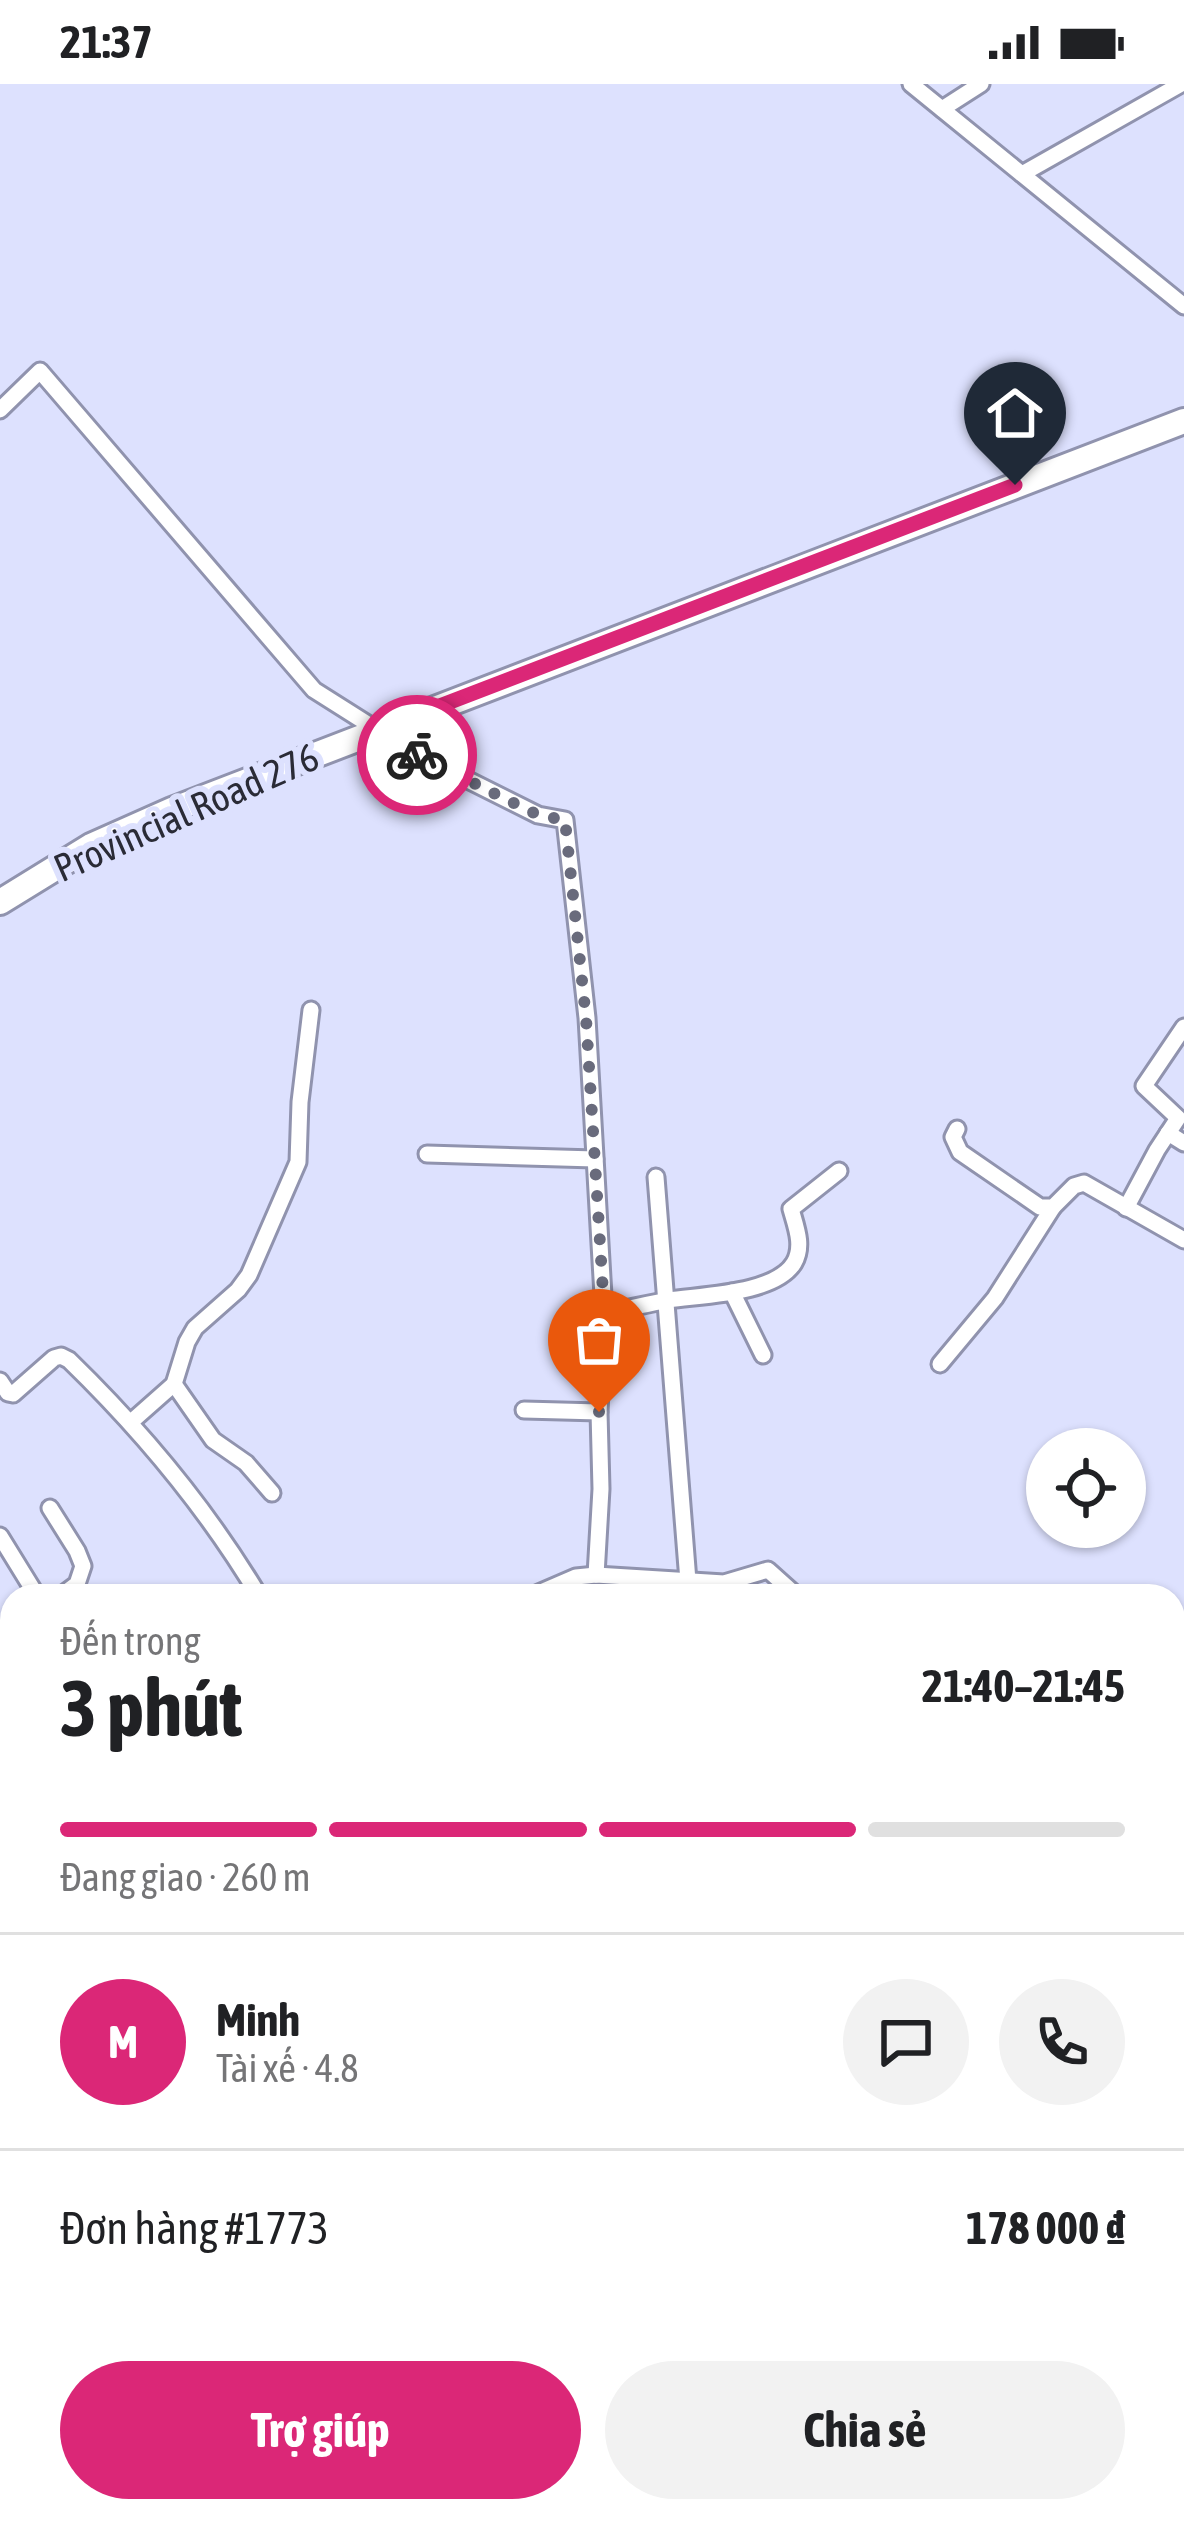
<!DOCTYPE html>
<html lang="vi">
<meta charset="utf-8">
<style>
body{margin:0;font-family:"Asap Condensed",sans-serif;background:#f2f2f2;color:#202124;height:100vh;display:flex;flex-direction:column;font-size:45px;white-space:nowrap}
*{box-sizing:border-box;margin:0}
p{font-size:39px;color:#757577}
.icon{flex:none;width:66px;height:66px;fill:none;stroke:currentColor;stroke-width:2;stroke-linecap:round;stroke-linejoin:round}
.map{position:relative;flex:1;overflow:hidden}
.sheet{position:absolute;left:0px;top:1500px;width:1185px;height:939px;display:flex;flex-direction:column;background:#fff;border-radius:36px 36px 0 0;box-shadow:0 3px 9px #0004}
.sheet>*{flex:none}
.fabs{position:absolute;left:1026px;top:1344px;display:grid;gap:24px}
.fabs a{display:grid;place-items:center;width:120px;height:120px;border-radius:50%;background:#fff;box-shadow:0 3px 9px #0004;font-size:60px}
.pin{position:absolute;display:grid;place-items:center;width:102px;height:102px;color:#fff;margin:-123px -51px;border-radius:50% 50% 50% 0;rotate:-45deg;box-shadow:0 0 12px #0007}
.pin .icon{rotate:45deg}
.courier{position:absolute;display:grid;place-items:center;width:120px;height:120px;margin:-60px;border:9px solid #db2777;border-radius:50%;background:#fff;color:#222;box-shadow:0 3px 15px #0007}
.overview em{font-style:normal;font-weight:700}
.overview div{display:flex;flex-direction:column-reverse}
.overview{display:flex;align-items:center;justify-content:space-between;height:204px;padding:0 60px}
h1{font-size:78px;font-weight:700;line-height:90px}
.bar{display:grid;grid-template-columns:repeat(4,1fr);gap:18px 12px;align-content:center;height:144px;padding:0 60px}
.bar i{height:15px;border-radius:9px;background:#e0e0e0}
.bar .current{background:#db2777}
.bar p{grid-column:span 4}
.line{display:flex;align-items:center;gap:30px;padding:0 60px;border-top:3px solid #e0e0e0}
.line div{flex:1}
.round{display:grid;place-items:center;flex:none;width:126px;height:126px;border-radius:63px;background:#f2f2f2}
.action{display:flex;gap:24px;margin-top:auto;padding:24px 60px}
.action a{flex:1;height:138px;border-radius:72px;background:#db2777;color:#fff;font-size:48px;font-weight:700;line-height:138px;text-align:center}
.action a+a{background:#f2f2f2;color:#202124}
.status{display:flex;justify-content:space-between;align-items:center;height:84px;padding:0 60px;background:#fff;direction:ltr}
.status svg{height:33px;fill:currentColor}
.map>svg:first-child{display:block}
</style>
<div class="status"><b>21:37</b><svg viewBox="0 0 49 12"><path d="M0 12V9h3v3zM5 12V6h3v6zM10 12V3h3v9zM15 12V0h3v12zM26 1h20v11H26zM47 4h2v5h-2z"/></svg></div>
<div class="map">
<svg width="1184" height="2437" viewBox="0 0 1184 2437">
<rect width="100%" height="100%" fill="#dde1fe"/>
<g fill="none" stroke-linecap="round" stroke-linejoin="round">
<defs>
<g id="street">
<path d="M911,0L1184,222"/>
<path d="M942,25L981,0"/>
<path d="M1022,90L1181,0"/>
<path d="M0,326L40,287L314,606L412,668L538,731L565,736L587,934L604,1229L599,1328L601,1405L596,1491"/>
<path d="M957,1045L953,1053L960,1068L1040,1123H1053L1074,1102L1084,1099L1184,1156"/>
<path d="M1168,1049L1184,1059"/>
<path d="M427,1070L595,1075"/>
<path d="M656,1093L688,1497"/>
<path d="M1126,1124L1157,1066L1178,1034L1144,1002L1184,943"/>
<path d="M732,1208L763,1271"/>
<path d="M604,1229C626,1225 647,1220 669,1216C702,1211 775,1210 794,1179C804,1162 796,1143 791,1125L839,1087"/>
<path d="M940,1280L995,1214L1053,1123"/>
<path d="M0,1297L8,1309L13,1310L54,1274L61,1272L69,1276C141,1346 207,1425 259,1512"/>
<path d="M174,1300L213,1356L246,1379L272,1409"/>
<path d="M524,1326L599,1328"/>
<path d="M131,1338L174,1300L187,1258L195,1244L238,1206L249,1191L298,1078L300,1018L311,926"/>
<path d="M50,1424L77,1467L83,1482L77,1500L61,1512"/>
<path d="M0,1452L37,1512"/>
<path d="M532,1512L576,1493L596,1491L724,1499L768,1486L797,1512"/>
<path d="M0,1591L12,1581"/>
<path d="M1173,1702L1184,1687"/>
<path d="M1173,1723L1184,1727"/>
<path d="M0,1808L12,1790"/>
<path d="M0,1993L12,1987"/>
<path d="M1173,1996L1184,1965"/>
<path d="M1173,2156H1184"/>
<path d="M332,2427V2437"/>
<path d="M553,2427L554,2437"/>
<path d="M863,2427V2437"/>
<path d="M400,2437L448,2427"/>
</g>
<g id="secondary">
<path d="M1173,1648L1184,1632"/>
<path d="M0,2346L12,2341"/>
</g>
<path id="primary" d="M0,818L91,762L172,726L1184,337"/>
</defs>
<!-- street casing -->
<use href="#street" stroke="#9093ae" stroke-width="21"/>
<!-- secondary casing -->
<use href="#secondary" stroke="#9093ae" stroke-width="27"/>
<!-- primary casing -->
<use href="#primary" stroke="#9093ae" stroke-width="30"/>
<!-- street -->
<use href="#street" stroke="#fff" stroke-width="15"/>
<!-- secondary -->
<use href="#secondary" stroke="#fff" stroke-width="21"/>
<!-- primary -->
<use href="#primary" stroke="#fff" stroke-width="24"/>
</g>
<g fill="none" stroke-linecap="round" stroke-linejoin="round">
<!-- done -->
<path stroke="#696b7c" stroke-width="12" stroke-dasharray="0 21.6" d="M417,671L538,731L565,736L586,934L602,1191L604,1229L599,1328"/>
<!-- route -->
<path stroke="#db2777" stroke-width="15" d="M417,671L377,646L1015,401"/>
</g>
<g text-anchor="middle" stroke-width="12" stroke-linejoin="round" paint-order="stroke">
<!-- street labels -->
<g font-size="39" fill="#2a2b36" stroke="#dde1fe">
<text transform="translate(186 728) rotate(-24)" y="14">Provincial Road 276</text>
</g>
</g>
</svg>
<div class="fabs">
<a><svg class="icon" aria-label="locate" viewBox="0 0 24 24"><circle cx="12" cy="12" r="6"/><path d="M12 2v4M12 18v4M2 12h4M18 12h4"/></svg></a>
</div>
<div class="pin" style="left:599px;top:1328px;background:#ea580c"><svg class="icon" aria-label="bag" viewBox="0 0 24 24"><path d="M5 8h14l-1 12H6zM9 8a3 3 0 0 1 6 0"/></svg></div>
<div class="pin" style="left:1015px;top:401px;background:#1f2937"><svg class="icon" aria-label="home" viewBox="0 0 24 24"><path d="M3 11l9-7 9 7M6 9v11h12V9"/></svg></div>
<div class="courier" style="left:417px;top:671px"><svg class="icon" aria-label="bike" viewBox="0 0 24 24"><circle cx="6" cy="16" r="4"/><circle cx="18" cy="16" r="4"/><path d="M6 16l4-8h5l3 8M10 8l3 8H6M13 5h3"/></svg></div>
<section class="sheet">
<div class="overview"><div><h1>3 phút</h1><p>Đến trong</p></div><em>21:40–21:45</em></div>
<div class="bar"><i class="current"></i><i class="current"></i><i class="current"></i><i></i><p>Đang giao · 260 m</p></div>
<div class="line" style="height:216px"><b class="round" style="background:#db2777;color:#fff">M</b><div><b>Minh</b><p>Tài xế · 4.8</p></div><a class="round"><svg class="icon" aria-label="chat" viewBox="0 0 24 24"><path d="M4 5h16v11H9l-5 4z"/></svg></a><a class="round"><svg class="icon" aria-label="phone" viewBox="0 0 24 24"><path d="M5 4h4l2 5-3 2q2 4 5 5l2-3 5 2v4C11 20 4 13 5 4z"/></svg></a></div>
<div class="line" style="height:156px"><div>Đơn hàng #1773</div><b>178 000 ₫</b></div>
<div class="action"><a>Trợ giúp</a><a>Chia sẻ</a></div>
</section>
</div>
